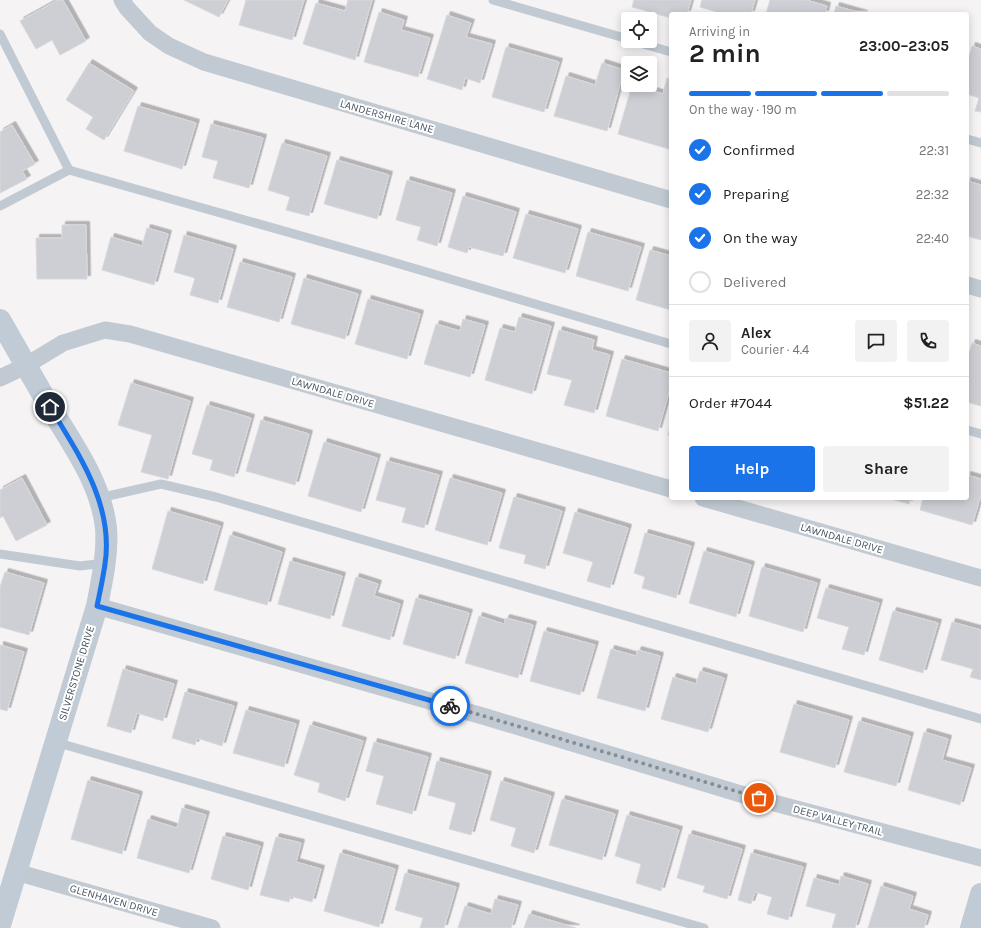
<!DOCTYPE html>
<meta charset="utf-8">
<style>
body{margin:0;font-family:Karla,sans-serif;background:#f2f2f2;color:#222;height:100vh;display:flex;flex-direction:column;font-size:15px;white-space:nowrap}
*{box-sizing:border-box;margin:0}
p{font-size:13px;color:#767676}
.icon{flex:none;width:22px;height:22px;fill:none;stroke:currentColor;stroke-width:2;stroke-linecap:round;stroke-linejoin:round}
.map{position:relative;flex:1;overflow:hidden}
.side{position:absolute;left:669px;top:12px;width:300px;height:488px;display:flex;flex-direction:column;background:#fff;border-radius:4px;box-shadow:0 2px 10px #0003}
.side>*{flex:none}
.tools{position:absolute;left:621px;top:12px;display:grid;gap:8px}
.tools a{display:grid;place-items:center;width:36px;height:36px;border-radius:4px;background:#fff;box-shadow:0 2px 10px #0003;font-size:20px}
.pin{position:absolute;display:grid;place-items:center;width:34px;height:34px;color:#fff;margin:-17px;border:2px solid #fff;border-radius:50%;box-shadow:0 1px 4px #0007}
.courier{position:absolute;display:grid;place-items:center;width:40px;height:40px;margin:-20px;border:3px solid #1a73e8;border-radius:50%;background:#fff;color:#222;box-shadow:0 1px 5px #0007}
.summary em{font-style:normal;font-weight:700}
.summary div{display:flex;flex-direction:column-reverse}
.summary{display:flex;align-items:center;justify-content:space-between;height:68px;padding:0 20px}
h1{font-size:26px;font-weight:700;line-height:30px}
.bar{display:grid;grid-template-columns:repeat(4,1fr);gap:6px 4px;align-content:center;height:48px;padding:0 20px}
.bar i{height:5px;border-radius:3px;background:#e0e0e0}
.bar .selected{background:#1a73e8}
.bar p{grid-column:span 4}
.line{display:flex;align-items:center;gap:10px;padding:0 20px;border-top:1px solid #e0e0e0}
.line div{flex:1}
.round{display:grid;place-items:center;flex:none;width:42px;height:42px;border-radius:4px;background:#f2f2f2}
ol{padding:0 20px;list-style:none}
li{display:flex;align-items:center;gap:12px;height:44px}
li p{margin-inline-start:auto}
li .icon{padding:4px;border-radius:50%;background:#1a73e8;color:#fff;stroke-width:4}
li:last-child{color:#767676}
li i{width:22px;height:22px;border:2px solid #e0e0e0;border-radius:50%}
.cta{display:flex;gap:8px;margin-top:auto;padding:8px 20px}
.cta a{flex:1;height:46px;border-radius:4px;background:#1a73e8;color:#fff;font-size:16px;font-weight:700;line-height:46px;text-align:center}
.cta a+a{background:#f2f2f2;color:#222}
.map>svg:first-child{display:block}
</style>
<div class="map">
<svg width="981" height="928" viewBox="0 0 981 928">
<defs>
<filter id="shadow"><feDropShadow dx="3.5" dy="-3.5" stdDeviation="0" flood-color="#0004"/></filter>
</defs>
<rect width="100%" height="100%" fill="#f5f3f3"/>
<!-- building -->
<g fill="#cdcfd5" stroke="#d7d9de" filter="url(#shadow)">
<path d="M58,0H63L86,41L60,55L52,40L36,49L20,21Z"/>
<path d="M184,0H228L219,17Z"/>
<path d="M246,0H304L292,40L239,25Z"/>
<path d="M348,0H372L355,60L303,44L316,3L345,11Z"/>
<path d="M634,0H691L687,14H671V18L632,7Z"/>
<path d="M702,0H755L751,14H723L700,7Z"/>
<path d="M770,0H806L827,6L825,14H766Z"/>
<path d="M836,6L864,14H834Z"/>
<path d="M379,12L404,20L401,30L430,38L418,77L364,62Z"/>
<path d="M447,15L471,23L466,37L492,44L480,83L465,78L462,90L427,79Z"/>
<path d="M972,46L981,49V112L975,111L979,98L967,94V63Z"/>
<path d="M506,47L559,62L544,112L492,97Z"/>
<path d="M89,63L134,91L104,140L86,129L93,117L66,100Z"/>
<path d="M602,63L624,70L607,131L554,116L566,76L595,85Z"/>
<path d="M667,78L671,79V144L669,149L618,134L632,85L663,94Z"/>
<path d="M138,106L196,123L182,169L124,151Z"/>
<path d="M211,124L263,138L249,188L213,178L218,161L202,157Z"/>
<path d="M12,125L35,164L22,171L27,179L0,193V132Z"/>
<path d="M282,143L327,156L309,216L286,210L290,197L268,190Z"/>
<path d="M337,160L389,175L377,219L324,204Z"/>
<path d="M407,180L452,193L437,246L417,240L421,227L396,220Z"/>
<path d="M967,181L981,185V240L967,236Z"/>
<path d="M463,196L516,212L503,256L469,247L467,253L448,247Z"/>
<path d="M526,214L578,229L565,273L513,258Z"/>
<path d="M62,225H86L87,279H37L36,238H62Z"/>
<path d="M147,228L168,234L154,285L102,270L111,237L142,246Z"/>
<path d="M588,232L641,247L628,291L576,276Z"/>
<path d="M184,235L233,249L218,303L190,295L195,278L174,272Z"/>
<path d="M650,250L671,256V310L636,300Z"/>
<path d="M240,262L292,277L279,322L227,307Z"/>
<path d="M304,278L358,294L345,339L291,324Z"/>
<path d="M368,299L420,314L407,359L355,344Z"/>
<path d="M519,317L551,326L532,394L485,380L500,328L515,332Z"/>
<path d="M463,319L485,325L470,377L424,364L436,324L460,331Z"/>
<path d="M559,330L594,340L592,350L610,355L594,413L564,405L572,380L547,374Z"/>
<path d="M972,343L981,346V406L967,402V360Z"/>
<path d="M622,359L671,373V385L658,431L606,416Z"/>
<path d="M131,383L190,401L168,479L141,472L152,435L118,425Z"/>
<path d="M207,405L251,418L234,477L210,470L213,460L192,454Z"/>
<path d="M261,420L309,434L295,485L246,471Z"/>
<path d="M671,424V436L668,435Z"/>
<path d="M324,442L377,458L361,512L308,496Z"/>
<path d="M387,461L439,475L424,528L402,522L406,508L376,500Z"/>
<path d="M967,475L981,479V495L972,525L920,510L923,498H967Z"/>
<path d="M22,478L47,525L16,541L3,516L0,518V490Z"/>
<path d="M450,478L502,493L487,545L435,530Z"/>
<path d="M514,497L562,511L545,569L524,563L526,555L499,548Z"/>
<path d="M887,498H910L909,504Z"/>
<path d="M168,511L220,526L203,584L152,569Z"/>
<path d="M575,512L628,528L610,588L587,581L593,562L563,553Z"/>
<path d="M645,533L691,546L676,598L642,588L645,577L634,573Z"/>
<path d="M230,535L282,552L267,605L214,590Z"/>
<path d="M704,551L751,565L736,617L689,603Z"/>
<path d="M290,561L342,576L330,619L278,604Z"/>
<path d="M762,567L817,583L803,632L749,616Z"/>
<path d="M5,572L44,583L29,635L0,627V587Z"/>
<path d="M356,577L378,584L374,596L400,604L390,640L342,626Z"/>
<path d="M826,588L879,603L864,655L842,649L849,627L817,618Z"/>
<path d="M416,598L469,613L455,659L403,644Z"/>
<path d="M893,611L938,623L923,673L879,660Z"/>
<path d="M479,616L504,624L506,618L533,625L518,678L465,663Z"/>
<path d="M952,622L981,630V680L970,677L973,669L941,660Z"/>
<path d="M544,631L595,645L580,695L530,681Z"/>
<path d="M0,645L24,652L7,711L0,709Z"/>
<path d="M611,649L636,656L638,650L660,656L645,711L597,698Z"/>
<path d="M123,669L174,684L163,721L137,713L131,733L107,726Z"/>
<path d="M700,671L724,678L708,732L661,719L673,677L696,684Z"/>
<path d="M185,692L234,706L222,746L197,738L195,745L172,738Z"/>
<path d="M794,704L849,720L835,768L780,752Z"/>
<path d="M246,710L296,724L284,767L233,753Z"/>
<path d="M859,721L910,736L896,786L844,772Z"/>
<path d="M310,725L363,741L345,801L318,792L320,783L294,775Z"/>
<path d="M924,732L948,739L942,760L971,768L960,805L908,790Z"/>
<path d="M374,742L428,757L412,814L376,804L384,776L366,771Z"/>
<path d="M437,761L488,775L471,835L449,829L456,803L428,795Z"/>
<path d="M88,780L139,795L122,854L71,839Z"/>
<path d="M501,781L551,796L534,853L511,846L516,828L490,820Z"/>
<path d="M562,799L615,814L602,860L549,845Z"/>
<path d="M182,808L206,815L189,873L137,858L148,819L177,828Z"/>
<path d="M627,815L679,830L661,891L636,883L641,864L615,856Z"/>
<path d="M689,834L742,849L727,899L703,892L705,886L677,878Z"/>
<path d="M223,836L260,846L248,890L211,879Z"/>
<path d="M276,837L301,843L296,862L321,869L312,902L290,896L289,902L260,895Z"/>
<path d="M340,853L395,869L379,927L324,911Z"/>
<path d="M751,853L803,867L788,920L767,914L772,897L755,892L751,904L738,900Z"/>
<path d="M405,873L456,887L444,928H420L423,918L395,910Z"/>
<path d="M841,876L868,884L855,928H832L836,914L806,906L814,878L839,885Z"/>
<path d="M881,886L913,896L909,909L928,915L924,928H868Z"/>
<path d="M495,899L518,905L511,928H458L465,906L491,914Z"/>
<path d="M529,914L576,928H524Z"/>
</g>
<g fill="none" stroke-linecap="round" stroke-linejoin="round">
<!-- lane -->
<g stroke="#c1cad2" stroke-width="9">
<path d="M493,0L628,39"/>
<path d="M0,34L69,170"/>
<path d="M633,41L671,52"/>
<path d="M967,139L981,143"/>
<path d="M0,206L69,170L379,258L671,344"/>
<path d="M967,430L981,434"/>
<path d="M99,498L161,484L216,497L981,719"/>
<path d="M0,554L80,566L105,563"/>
<path d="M55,742L704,928"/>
</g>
<!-- street -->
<g stroke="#c1cad2" stroke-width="17">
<path d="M122,0L127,8L150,33L169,46L204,62L671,200"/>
<path d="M967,285L981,289"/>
<path d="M0,378L25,366L63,343L105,330L130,334L671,489"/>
<path d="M703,498L981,578"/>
<path d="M97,606L486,717L744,795L981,858"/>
<path d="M16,872L212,928"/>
</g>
<!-- secondary -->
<g stroke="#c1cbd6" stroke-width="22">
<path d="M0,320C16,348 32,376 48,404C71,442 101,482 106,528C108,554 102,580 97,606L0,925"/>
<path d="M971,928L981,894"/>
</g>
</g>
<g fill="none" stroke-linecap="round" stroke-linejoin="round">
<!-- done -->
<path stroke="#868d94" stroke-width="4" stroke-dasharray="0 7.2" d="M450,706L759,798"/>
<!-- route -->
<path stroke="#1a73e8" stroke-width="5" d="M50,407C79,455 114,505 105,564C103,578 100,592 97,606L450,706"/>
</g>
<g text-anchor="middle" stroke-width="4" stroke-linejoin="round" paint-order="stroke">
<!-- street labels -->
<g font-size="11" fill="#4a5661" stroke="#fff">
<text transform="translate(387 116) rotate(16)" y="4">LANDERSHIRE LANE</text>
<text transform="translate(333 392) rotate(16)" y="4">LAWNDALE DRIVE</text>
<text transform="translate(842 538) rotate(16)" y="4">LAWNDALE DRIVE</text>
<text transform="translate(76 673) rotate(-73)" y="4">SILVERSTONE DRIVE</text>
<text transform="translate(838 820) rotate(15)" y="4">DEEP VALLEY TRAIL</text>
<text transform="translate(114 900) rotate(16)" y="4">GLENHAVEN DRIVE</text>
</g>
</g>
</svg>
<div class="tools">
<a><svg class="icon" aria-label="locate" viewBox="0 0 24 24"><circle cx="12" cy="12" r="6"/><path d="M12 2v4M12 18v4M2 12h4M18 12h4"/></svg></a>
<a><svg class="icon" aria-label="layers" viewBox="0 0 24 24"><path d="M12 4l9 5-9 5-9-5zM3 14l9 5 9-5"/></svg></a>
</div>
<div class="pin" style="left:759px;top:798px;background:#ea580c"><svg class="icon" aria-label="bag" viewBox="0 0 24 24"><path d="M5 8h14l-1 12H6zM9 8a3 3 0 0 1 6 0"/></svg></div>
<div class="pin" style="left:50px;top:407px;background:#1f2937"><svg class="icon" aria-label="home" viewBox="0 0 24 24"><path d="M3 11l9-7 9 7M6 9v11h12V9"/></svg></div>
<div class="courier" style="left:450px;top:706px"><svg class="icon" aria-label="bike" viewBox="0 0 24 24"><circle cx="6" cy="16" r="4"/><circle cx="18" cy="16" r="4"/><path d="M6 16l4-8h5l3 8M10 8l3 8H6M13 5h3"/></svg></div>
<section class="side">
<div class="summary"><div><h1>2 min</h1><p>Arriving in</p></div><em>23:00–23:05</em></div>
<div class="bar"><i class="selected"></i><i class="selected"></i><i class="selected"></i><i></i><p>On the way · 190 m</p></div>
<ol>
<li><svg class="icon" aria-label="check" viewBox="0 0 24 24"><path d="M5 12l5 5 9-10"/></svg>Confirmed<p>22:31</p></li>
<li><svg class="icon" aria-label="check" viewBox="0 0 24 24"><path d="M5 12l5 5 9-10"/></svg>Preparing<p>22:32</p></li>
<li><svg class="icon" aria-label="check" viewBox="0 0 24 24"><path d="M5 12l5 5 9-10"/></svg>On the way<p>22:40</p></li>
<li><i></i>Delivered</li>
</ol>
<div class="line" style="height:72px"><a class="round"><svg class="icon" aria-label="person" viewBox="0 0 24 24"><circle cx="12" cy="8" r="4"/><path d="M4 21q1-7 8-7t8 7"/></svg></a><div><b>Alex</b><p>Courier · 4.4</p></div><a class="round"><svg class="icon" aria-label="chat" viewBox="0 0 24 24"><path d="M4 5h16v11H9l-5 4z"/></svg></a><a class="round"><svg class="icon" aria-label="phone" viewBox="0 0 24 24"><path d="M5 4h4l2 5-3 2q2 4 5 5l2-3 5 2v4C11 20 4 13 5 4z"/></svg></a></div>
<div class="line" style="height:52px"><div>Order #7044</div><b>$51.22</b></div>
<div class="cta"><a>Help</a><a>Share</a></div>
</section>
</div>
